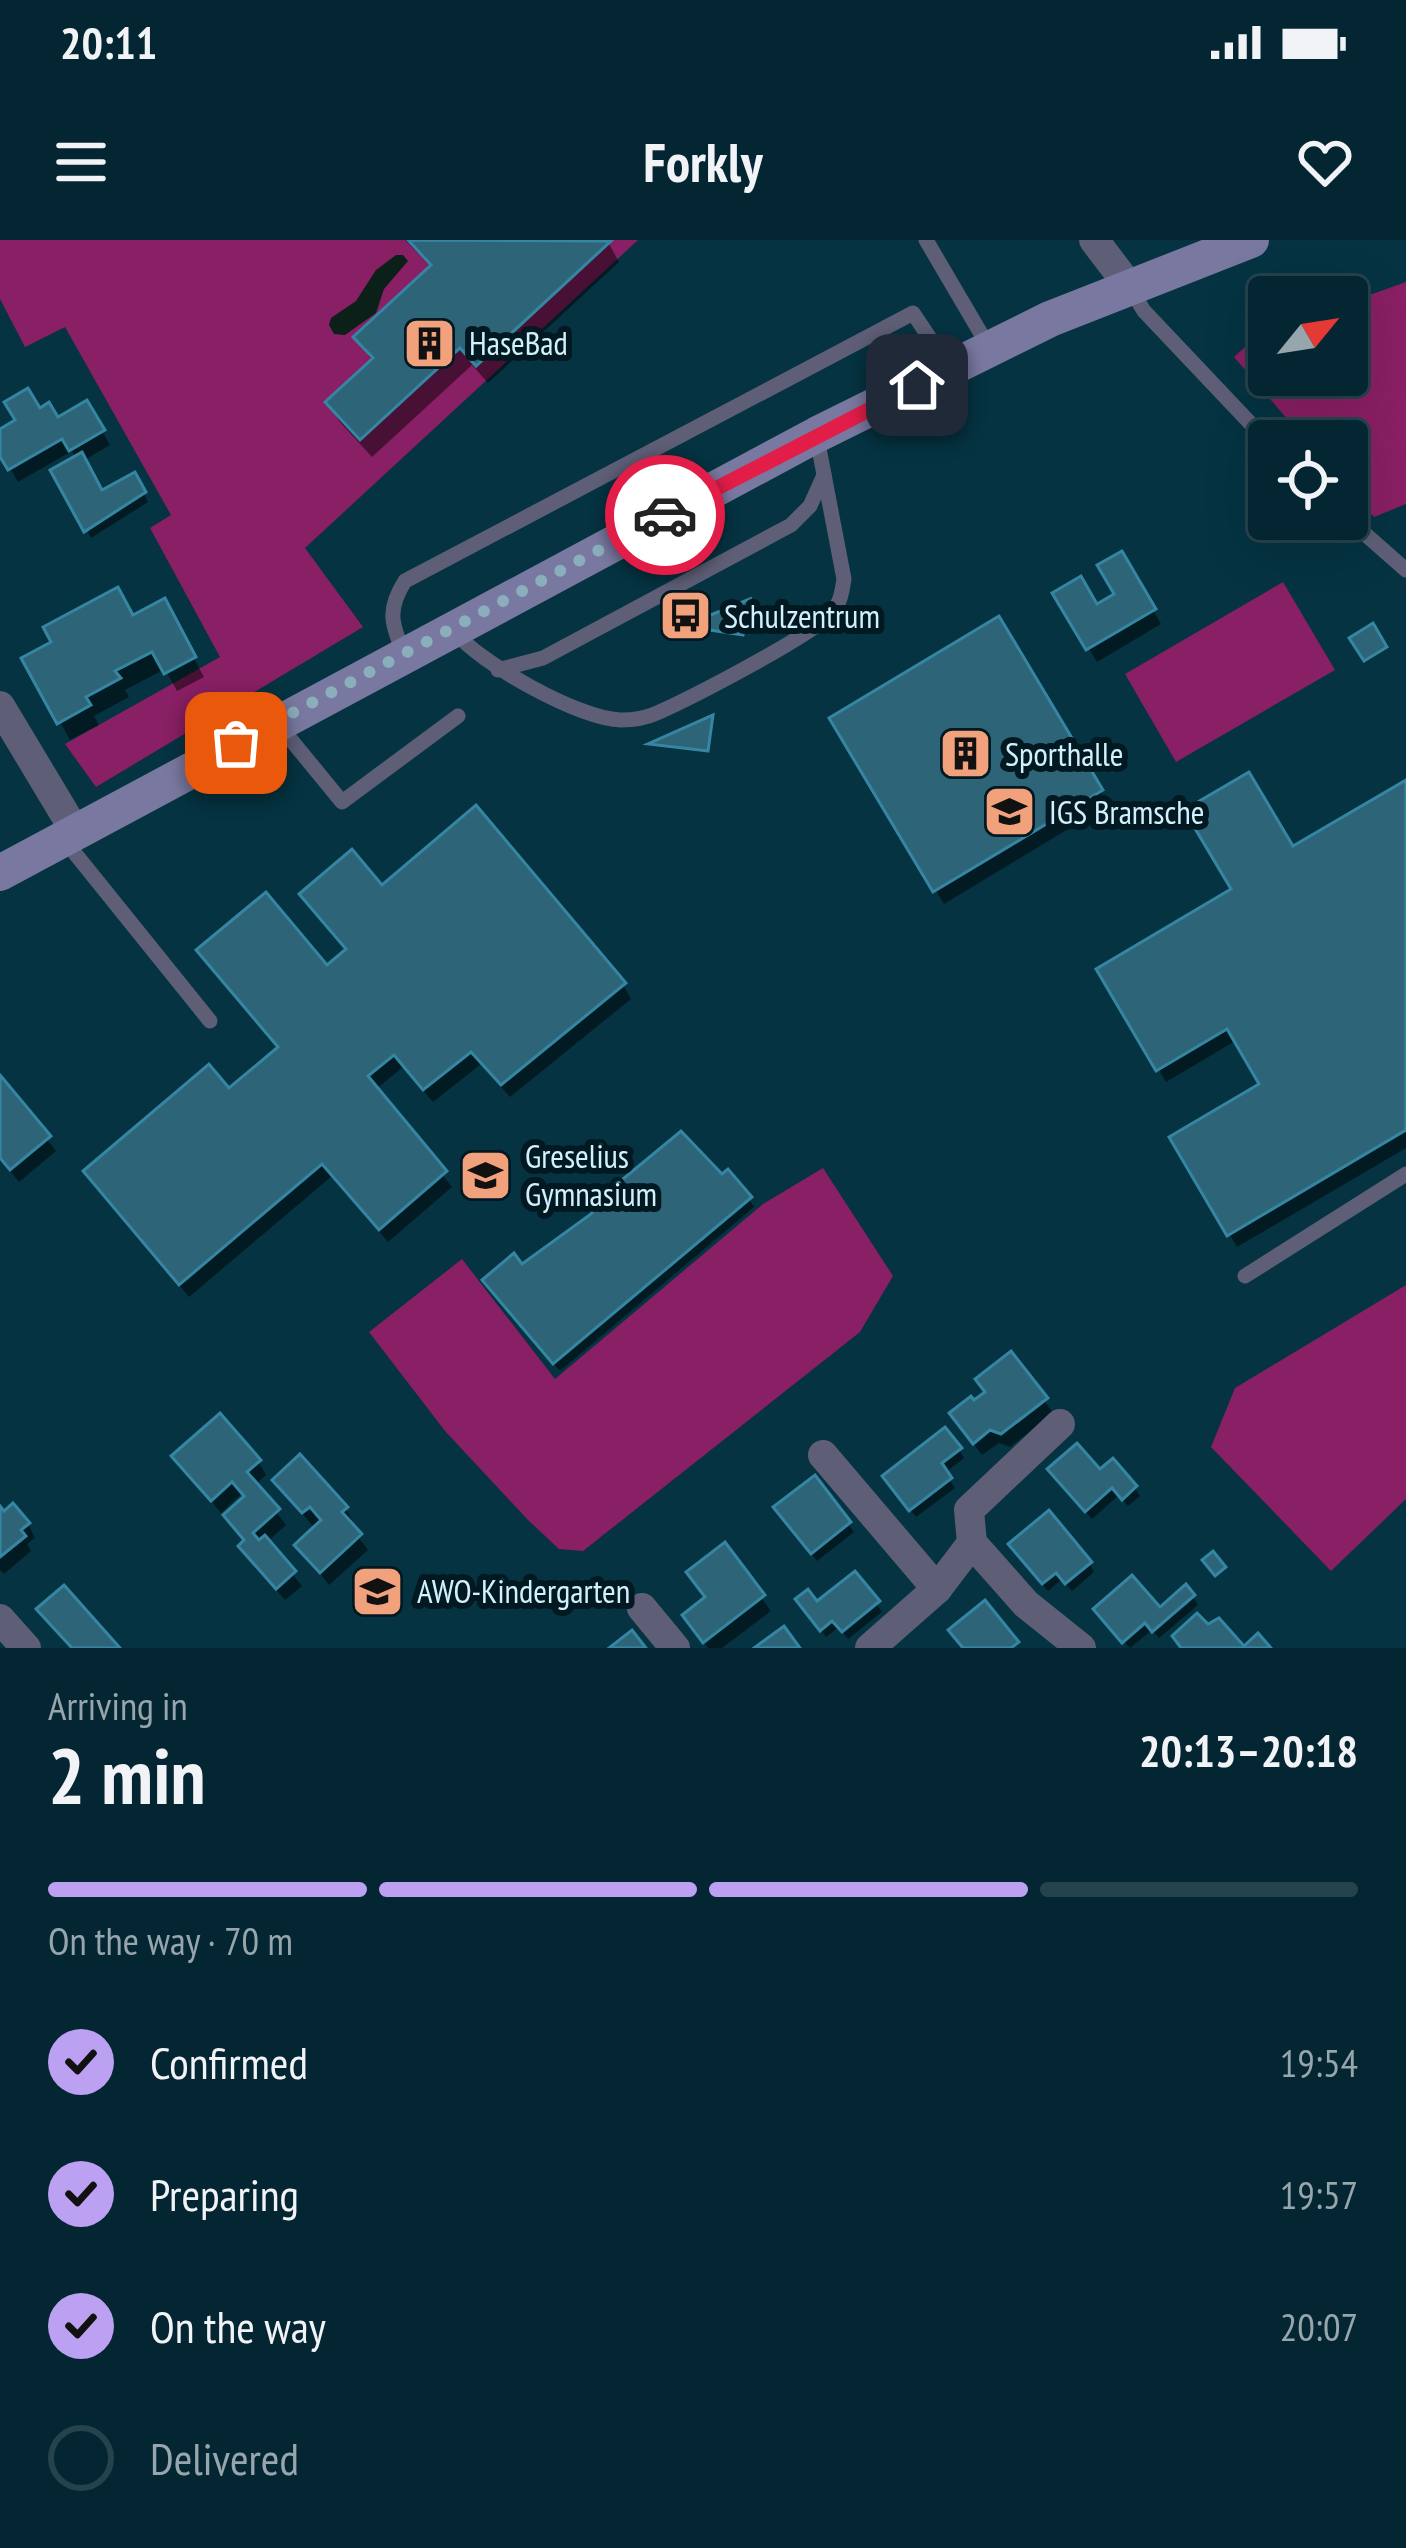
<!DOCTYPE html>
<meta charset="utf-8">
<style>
body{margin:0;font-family:"PT Sans Narrow",sans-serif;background:#12323e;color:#f1f3f6;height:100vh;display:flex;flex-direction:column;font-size:45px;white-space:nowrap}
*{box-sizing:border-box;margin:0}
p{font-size:39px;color:#97a5ac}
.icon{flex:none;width:66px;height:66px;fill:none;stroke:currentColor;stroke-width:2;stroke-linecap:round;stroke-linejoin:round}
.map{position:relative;height:1408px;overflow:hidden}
.panel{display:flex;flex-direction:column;background:#042632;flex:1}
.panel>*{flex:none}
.needle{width:78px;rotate:60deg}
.buttons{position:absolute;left:1248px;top:36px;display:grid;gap:24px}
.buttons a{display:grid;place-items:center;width:120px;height:120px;border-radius:12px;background:#042632;box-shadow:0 12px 48px #0002,0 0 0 3px #25434d;font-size:60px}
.pin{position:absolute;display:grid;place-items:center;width:102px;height:102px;color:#fff;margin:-51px;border-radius:24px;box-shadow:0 6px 18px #0006}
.courier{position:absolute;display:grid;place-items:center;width:120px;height:120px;margin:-60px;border:9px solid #e11d48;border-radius:50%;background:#fff;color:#222;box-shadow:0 3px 15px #0007}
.summary em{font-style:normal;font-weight:700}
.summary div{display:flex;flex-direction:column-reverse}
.summary{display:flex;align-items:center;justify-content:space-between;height:204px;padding:0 48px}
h1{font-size:78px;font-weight:700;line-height:90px}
.bar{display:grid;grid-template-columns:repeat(4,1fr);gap:18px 12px;align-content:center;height:144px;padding:0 48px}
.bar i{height:15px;border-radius:9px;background:#25434d}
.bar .on{background:#bca0f2}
.bar p{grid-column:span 4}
ol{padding:0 48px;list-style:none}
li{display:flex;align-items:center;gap:36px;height:132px}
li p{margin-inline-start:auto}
li .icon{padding:12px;border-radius:50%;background:#bca0f2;color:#111;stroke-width:4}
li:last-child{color:#97a5ac}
li i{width:66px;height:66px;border:6px solid #25434d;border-radius:50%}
.status{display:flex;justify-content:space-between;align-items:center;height:84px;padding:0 60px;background:#042632;direction:ltr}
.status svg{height:33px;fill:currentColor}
header{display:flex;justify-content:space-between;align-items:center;height:156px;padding:0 48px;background:#042632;font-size:54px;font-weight:700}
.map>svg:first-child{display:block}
</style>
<div class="status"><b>20:11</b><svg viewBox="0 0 49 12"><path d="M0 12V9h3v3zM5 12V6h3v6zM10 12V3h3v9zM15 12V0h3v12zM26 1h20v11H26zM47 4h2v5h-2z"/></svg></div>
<header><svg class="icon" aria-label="menu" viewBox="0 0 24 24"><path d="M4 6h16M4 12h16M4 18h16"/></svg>Forkly<svg class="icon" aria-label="heart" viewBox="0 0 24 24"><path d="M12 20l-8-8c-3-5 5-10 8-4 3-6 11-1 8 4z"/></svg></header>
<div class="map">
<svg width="1406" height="1408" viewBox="0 0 1406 1408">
<rect width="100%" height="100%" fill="#053342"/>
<!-- green -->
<g fill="#891f64">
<path d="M0,0H638L305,308L363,387L96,547L65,504L220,417L150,288L171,275L65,87L25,107L0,59Z"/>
<path d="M1406,42V264L1374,277L1347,249V201H1306L1234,117L1257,96L1269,92V135H1347V63Z"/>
<path d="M1283,342L1335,430L1176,522L1125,434Z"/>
<path d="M823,928L893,1036L860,1092L583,1311L559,1309L528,1280L445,1191L369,1092L462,1019L555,1139L763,964Z"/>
<path d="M1406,1045V1259L1331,1331L1211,1207L1235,1148Z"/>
</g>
<!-- water -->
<path fill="#0a2018" d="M396,15H403L408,21L384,49L376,73L345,95L334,94L329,85L331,78L356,61L376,30Z"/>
<!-- shadow -->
<g fill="#0007">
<path d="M405,0H607L619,22L488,143L472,125L372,217L339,181L329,163L373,122L356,98L432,28Z"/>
<path d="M86,164L110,205L83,221L101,254L134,236L148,262L91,298L54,231L76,219L72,211L18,242L0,211V192L39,172L57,181Z"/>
<path d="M1121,315L1161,384L1097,422L1056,354L1096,368L1118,355Z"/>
<path d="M163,362L204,437L177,451L165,429L125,450L129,457L94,476L99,485L70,500L26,419L132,379Z"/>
<path d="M748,363L744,397L688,388Z"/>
<path d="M998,381L1108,565L944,664L833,479Z"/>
<path d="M712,479L709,513L653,506Z"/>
<path d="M1406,543V908L1237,1007L1173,898L1263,845L1237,800L1166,842L1100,730Z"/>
<path d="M382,649L623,745L631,759L510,857L481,824L433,862L403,827L375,850L452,947L388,1002L332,936L189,1057L87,932L229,852L280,809L200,711L327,729L348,712L302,654Z"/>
<path d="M0,840L56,911L19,942L0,918Z"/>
<path d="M721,939L749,959L754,967L560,1131L491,1049L522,1028Z"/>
<path d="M1011,1115L1053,1173L1010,1207L999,1203L982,1215L961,1187Z"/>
<path d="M959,1210L964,1218L945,1233L955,1248L916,1277L891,1245Z"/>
<path d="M175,1216L258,1221L266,1235L255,1245L286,1285L267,1302L302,1346L285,1360L250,1320L242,1306L246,1303L226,1276L246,1258L241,1254L221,1273Z"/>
<path d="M1056,1238L1135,1248L1140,1256L1128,1266L1119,1255L1092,1279Z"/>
<path d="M814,1239L854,1292L817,1321L782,1276Z"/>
<path d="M276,1241L346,1269L353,1282L350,1286L368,1310L329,1345L298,1305L315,1289Z"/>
<path d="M0,1271L28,1284L35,1298L27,1304L31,1311L4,1334L0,1330Z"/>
<path d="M724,1307L771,1371L722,1408H708L693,1389Z"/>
<path d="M1017,1313L1090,1324L1094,1332L1072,1351L1062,1339L1048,1351Z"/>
<path d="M855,1335L882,1372L848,1399L839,1387L826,1397L804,1368L817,1365Z"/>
<path d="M1193,1357L1198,1365L1159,1398L1152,1390L1130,1408L1102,1378L1159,1371Z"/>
</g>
<!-- building -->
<g fill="#2e6478" stroke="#3586a3" stroke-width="3">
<path d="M408,0L611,1L476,126L460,108L360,200L325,162L373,118L353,97L431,25Z"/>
<path d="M28,148L40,168L49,162L58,177L87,160L105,190L69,211L62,199L8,230L0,217V189L15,180L4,162Z"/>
<path d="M82,212L102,250L135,232L146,252L84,292L50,230Z"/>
<path d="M1122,311L1156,369L1086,410L1052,353L1081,336L1097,364L1114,354L1097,325Z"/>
<path d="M118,347L133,375L165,358L196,417L164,434L152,412L115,431L121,438L86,457L91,465L57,484L21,418L51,402L43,387Z"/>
<path d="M750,359L743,395L683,386Z"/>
<path d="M999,376L1103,550L933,652L829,478Z"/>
<path d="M1373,383L1387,407L1364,421L1349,398Z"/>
<path d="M713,475L708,511L648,504Z"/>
<path d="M1249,532L1293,606L1406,540V890L1227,996L1169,897L1259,844L1227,789L1156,831L1096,729L1231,649L1184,570Z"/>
<path d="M476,565L626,743L501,845L471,812L423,850L394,815L368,836L447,931L379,990L322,924L179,1045L83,931L209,824L229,848L278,807L196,710L266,652L327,725L346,709L299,654L352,609L382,645Z"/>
<path d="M0,835L51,896L10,930L0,918Z"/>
<path d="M681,891L722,934L728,929L752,957L553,1124L482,1040L514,1013L522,1024L591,974L618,943Z"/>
<path d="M1011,1111L1048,1158L1001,1194L990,1190L973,1204L949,1173L971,1156L974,1160L985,1152L975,1139Z"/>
<path d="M220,1173L261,1220L247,1232L280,1269L253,1293L259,1300L265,1295L296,1331L276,1349L238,1306L244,1300L223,1275L244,1256L232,1242L211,1261L171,1216Z"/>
<path d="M945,1187L962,1208L942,1223L952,1238L909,1271L882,1236Z"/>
<path d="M1077,1203L1100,1229L1113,1218L1137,1246L1122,1260L1112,1248L1085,1272L1047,1229Z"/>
<path d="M300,1214L348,1267L342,1272L362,1294L320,1333L294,1305L321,1280L310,1267L302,1273L272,1240Z"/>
<path d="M815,1235L851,1282L811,1314L773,1267Z"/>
<path d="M13,1263L30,1283L21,1290L26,1296L0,1317V1266L4,1271Z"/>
<path d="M1049,1270L1092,1322L1065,1344L1056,1333L1042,1344L1008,1304Z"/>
<path d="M725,1302L765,1355L703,1403L682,1375L705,1357L686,1332Z"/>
<path d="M1213,1311L1226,1327L1215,1336L1202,1320Z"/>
<path d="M855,1331L880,1361L842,1392L832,1381L820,1391L795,1359L808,1349L817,1361Z"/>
<path d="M1132,1335L1160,1367L1186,1344L1195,1355L1152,1392L1145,1383L1122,1403L1093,1369Z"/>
<path d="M64,1345L120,1408H72L36,1369Z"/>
<path d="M985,1360L1019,1402L1011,1408H963L948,1390Z"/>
<path d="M1197,1373L1208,1384L1219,1378L1244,1406L1258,1393L1271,1408H1181L1172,1396Z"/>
<path d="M784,1386L800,1408H754Z"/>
<path d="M632,1390L646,1408H609Z"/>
</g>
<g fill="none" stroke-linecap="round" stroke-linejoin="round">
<!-- lane -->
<g stroke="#5e5e77" stroke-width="15">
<path d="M926,0L990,109"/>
<path d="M1131,50L1144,71L1269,203"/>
<path d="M1347,278L1406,330"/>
<path d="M454,391C479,423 581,480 621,480C633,480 646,478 657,473C691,458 811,396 832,373C841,362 842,351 844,339L817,198"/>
<path d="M404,413C391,384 387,369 405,341L913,73L949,127"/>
<path d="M498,430L543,418L791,285L810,266L824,235"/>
<path d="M278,484L342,562L458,476"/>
<path d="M65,601L210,781"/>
<path d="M1245,1036L1406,934"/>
</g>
<!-- street -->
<g stroke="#5e5e77" stroke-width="30">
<path d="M1094,0L1129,46"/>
<path d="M0,466L75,591"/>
<path d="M1060,1184L969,1270L972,1303L1026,1364L1081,1408"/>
<path d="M823,1215L937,1349"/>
<path d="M642,1368L675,1408"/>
<path d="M0,1379L26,1408"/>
<path d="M870,1408L937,1349L972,1303"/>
</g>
<!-- secondary -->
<path stroke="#7978a0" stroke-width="36" d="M0,633L816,195L1050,79L1251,0"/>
</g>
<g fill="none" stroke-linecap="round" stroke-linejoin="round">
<!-- done -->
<path stroke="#8baebc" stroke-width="12" stroke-dasharray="0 21.6" d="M236,503L665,275"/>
<!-- route -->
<path stroke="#e11d48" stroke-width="15" d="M665,275L917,145"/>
</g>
<!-- icons -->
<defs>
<symbol id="building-square" viewBox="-11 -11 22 22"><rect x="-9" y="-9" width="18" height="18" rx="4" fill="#f1a17c" stroke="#021922"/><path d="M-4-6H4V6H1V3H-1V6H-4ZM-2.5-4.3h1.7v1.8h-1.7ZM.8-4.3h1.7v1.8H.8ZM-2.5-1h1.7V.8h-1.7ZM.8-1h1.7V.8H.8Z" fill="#111"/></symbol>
<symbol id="bus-square" viewBox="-11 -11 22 22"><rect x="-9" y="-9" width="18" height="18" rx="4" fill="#f1a17c" stroke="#021922"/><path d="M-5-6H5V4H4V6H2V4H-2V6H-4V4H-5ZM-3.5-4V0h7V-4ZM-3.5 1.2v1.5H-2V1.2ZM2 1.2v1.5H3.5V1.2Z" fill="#111"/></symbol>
<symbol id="school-square" viewBox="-11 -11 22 22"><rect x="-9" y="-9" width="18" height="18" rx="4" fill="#f1a17c" stroke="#021922"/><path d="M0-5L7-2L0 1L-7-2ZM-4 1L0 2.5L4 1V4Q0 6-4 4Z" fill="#111"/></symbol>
</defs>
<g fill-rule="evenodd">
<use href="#building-square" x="400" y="74" width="59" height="59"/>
<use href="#bus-square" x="656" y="346" width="59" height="59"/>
<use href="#building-square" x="936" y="484" width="59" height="59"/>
<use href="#school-square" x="980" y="542" width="59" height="59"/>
<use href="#school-square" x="456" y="906" width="59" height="59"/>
<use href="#school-square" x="348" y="1322" width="59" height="59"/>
</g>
<g text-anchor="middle" stroke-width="12" stroke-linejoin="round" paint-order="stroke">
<!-- poi labels -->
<g font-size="33" fill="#d3f0fd" stroke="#021922" text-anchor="start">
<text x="469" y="115">HaseBad</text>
<text x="724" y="388">Schulzentrum</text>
<text x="1005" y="526">Sporthalle</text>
<text x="1049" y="584">IGS Bramsche</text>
<text x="525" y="928">Greselius<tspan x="525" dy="38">Gymnasium</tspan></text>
<text x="417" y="1363">AWO-Kindergarten</text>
</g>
</g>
</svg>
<div class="buttons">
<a><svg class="needle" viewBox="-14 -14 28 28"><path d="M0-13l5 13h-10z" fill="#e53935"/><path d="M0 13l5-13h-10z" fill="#97a5ac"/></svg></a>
<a><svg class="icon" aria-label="locate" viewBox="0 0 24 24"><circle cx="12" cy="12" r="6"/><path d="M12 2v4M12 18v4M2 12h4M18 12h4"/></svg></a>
</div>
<div class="pin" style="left:236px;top:503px;background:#ea580c"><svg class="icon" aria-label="bag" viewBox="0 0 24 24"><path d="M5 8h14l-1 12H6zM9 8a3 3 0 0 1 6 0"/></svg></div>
<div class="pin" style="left:917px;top:145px;background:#1f2937"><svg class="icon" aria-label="home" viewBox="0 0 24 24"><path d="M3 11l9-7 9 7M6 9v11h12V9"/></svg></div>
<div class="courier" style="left:665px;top:275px"><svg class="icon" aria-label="car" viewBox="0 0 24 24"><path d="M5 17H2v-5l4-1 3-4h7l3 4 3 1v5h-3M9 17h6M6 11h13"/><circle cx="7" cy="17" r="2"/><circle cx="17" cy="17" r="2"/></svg></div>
</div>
<section class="panel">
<div class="summary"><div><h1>2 min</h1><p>Arriving in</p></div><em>20:13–20:18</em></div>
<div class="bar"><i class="on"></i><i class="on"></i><i class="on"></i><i></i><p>On the way · 70 m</p></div>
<ol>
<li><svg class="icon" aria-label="check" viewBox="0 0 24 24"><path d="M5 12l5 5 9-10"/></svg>Confirmed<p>19:54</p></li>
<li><svg class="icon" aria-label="check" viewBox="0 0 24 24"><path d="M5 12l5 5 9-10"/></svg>Preparing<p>19:57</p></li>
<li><svg class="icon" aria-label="check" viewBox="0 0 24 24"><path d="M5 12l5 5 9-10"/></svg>On the way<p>20:07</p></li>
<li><i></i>Delivered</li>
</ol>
</section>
